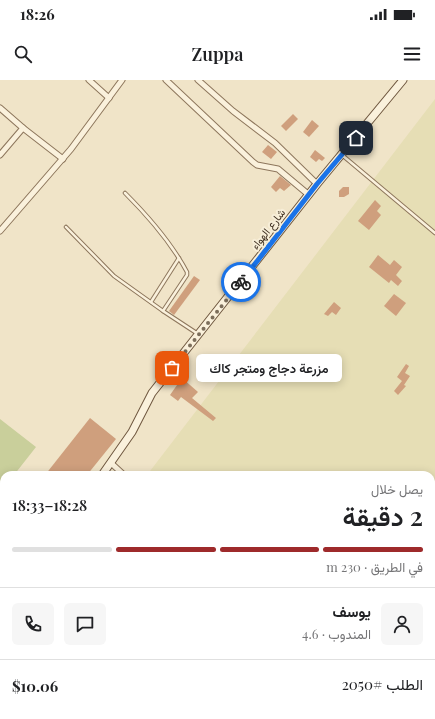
<!DOCTYPE html>
<html lang="ar">
<meta charset="utf-8">
<style>
body{margin:0;font-family:"Playfair Display",Vazirmatn,serif;background:#f6f6f6;color:#202124;direction:rtl;height:100vh;display:flex;flex-direction:column;font-size:15px;white-space:nowrap}
*{box-sizing:border-box;margin:0}
p{font-size:13px;color:#757577}
.icon{flex:none;width:22px;height:22px;fill:none;stroke:currentColor;stroke-width:2;stroke-linecap:round;stroke-linejoin:round}
.map{position:relative;flex:1;overflow:hidden;direction:ltr}
.panel{position:absolute;left:0px;top:391px;width:435px;height:248px;display:flex;flex-direction:column;background:#fff;border-radius:12px 12px 0 0;box-shadow:0 2px 10px #0003;direction:rtl}
.panel>*{flex:none}
.pin{position:absolute;display:grid;place-items:center;width:34px;height:34px;color:#fff;margin:-17px;border-radius:8px;box-shadow:0 2px 6px #0006}
.courier{position:absolute;display:grid;place-items:center;width:40px;height:40px;margin:-20px;border:3px solid #1a73e8;border-radius:50%;background:#fff;color:#222;box-shadow:0 1px 5px #0007}
.bubble{position:absolute;height:28px;border-radius:6px;background:#fff;box-shadow:0 2px 10px #0003;font-size:13px;font-weight:600;line-height:28px;text-align:center;direction:rtl}
.headline em{font-style:normal;font-weight:600}
.headline div{display:flex;flex-direction:column-reverse}
.headline{display:flex;align-items:center;justify-content:space-between;height:68px;padding:0 12px}
h1{font-size:26px;font-weight:600;line-height:30px}
.bar{display:grid;grid-template-columns:repeat(4,1fr);gap:6px 4px;align-content:center;height:48px;padding:0 12px}
.bar i{height:5px;border-radius:3px;background:#e0e0e0}
.bar .current{background:#9e2a2b}
.bar p{grid-column:span 4}
.line{display:flex;align-items:center;gap:10px;padding:0 12px;border-top:1px solid #e0e0e0}
.line div{flex:1}
.round{display:grid;place-items:center;flex:none;width:42px;height:42px;border-radius:6px;background:#f6f6f6}
.status{display:flex;justify-content:space-between;align-items:center;height:28px;padding:0 20px;background:#fff;direction:ltr}
.status svg{height:11px;fill:currentColor}
header{display:flex;justify-content:space-between;align-items:center;height:52px;padding:0 12px;background:#fff;font-size:18px;font-weight:600}
.map>svg:first-child{display:block}
</style>
<div class="status"><b>18:26</b><svg viewBox="0 0 49 12"><path d="M0 12V9h3v3zM5 12V6h3v6zM10 12V3h3v9zM15 12V0h3v12zM26 1h20v11H26zM47 4h2v5h-2z"/></svg></div>
<header><svg class="icon" aria-label="menu" viewBox="0 0 24 24"><path d="M4 6h16M4 12h16M4 18h16"/></svg>Zuppa<svg class="icon" aria-label="search" viewBox="0 0 24 24"><circle cx="10" cy="10" r="6"/><path d="M15 15l6 6"/></svg></header>
<div class="map">
<svg width="435" height="639" viewBox="0 0 435 639">
<rect width="100%" height="100%" fill="#f0e4c8"/>
<!-- farmland -->
<path fill="#e6deb5" d="M435,19V639H0V588L4,582V635H431V395H147Z"/>
<!-- green -->
<path fill="#c9cf9b" d="M0,339L36,367L14,395H4V408L0,413Z"/>
<!-- building -->
<g fill="#cf9f7d">
<path d="M293,34L298,39L286,51L281,46Z"/>
<path d="M312,40L319,46L309,57L303,52Z"/>
<path d="M268,65L277,72L271,79L262,72Z"/>
<path d="M315,70L325,78L322,81L319,79L316,82L310,77Z"/>
<path d="M280,96L291,105L284,111L280,108L276,112L271,107Z"/>
<path d="M343,107H349V114L344,117H339V111Z"/>
<path d="M375,120L381,126L377,131L381,135L369,150L358,141Z"/>
<path d="M378,175L390,185L394,180L402,187L396,195L402,201L398,206L391,200L389,203L369,187Z"/>
<path d="M194,196L200,200L174,235L169,231Z"/>
<path d="M394,214L406,223L396,236L384,226Z"/>
<path d="M334,222L341,228L336,235L332,232L328,236L324,234Z"/>
<path d="M244,279L251,283L247,291L237,285L240,281L242,282Z"/>
<path d="M406,284L409,286L405,293L410,296L404,305L406,306L398,315L394,311L402,301L397,297Z"/>
<path d="M182,298L198,312L192,318L216,338L213,341L181,317L178,321L170,315Z"/>
<path d="M90,338L116,359L87,395H45Z"/>
</g>
<g fill="none" stroke-linecap="round" stroke-linejoin="round">
<defs>
<g id="lane">
<path d="M342,75L435,153"/>
<path d="M125,113C149,137 171,162 187,192V195L163,231"/>
<path d="M66,147L114,196L163,231L198,254"/>
<path d="M151,222L179,178"/>
</g>
<g id="street">
<path d="M89,0L109,18"/>
<path d="M166,0L253,82L257,85L278,89L309,115"/>
<path d="M198,0L233,31L275,63L317,104"/>
<path d="M0,28L23,48L63,79"/>
<path d="M0,75L23,48"/>
<path d="M0,151L71,69L122,0"/>
<path d="M111,383L124,395"/>
<path d="M0,436L4,430"/>
<path d="M353,635L357,639"/>
</g>
<g id="secondary">
<path d="M102,395L132,352L152,313L317,104L403,0"/>
<path d="M0,525L4,520"/>
</g>
</defs>
<!-- lane casing -->
<use href="#lane" stroke="#8d765c" stroke-width="4.5"/>
<!-- street casing -->
<use href="#street" stroke="#8d765c" stroke-width="7"/>
<!-- secondary casing -->
<use href="#secondary" stroke="#6f573f" stroke-width="9"/>
<!-- lane -->
<use href="#lane" stroke="#faf1dc" stroke-width="2.5"/>
<!-- street -->
<use href="#street" stroke="#faf1dc" stroke-width="5"/>
<!-- secondary -->
<use href="#secondary" stroke="#faf1dc" stroke-width="7"/>
</g>
<g fill="none" stroke-linecap="round" stroke-linejoin="round">
<!-- done -->
<path stroke="#7c6e5b" stroke-width="4" stroke-dasharray="0 7.2" d="M172,288L241,202"/>
<!-- route -->
<path stroke="#1a73e8" stroke-width="5" d="M241,202L317,104L356,58"/>
</g>
<g text-anchor="middle" stroke-width="4" stroke-linejoin="round" paint-order="stroke">
<!-- street labels -->
<g font-size="11" fill="#3d2e20" stroke="#f7eed8">
<text transform="translate(268 149) rotate(-52)" y="4">شارع الهواء</text>
</g>
</g>
</svg>
<div class="pin" style="left:172px;top:288px;background:#ea580c"><svg class="icon" aria-label="bag" viewBox="0 0 24 24"><path d="M5 8h14l-1 12H6zM9 8a3 3 0 0 1 6 0"/></svg></div>
<div class="pin" style="left:356px;top:58px;background:#1f2937"><svg class="icon" aria-label="home" viewBox="0 0 24 24"><path d="M3 11l9-7 9 7M6 9v11h12V9"/></svg></div>
<div class="courier" style="left:241px;top:202px"><svg class="icon" aria-label="bike" viewBox="0 0 24 24"><circle cx="6" cy="16" r="4"/><circle cx="18" cy="16" r="4"/><path d="M6 16l4-8h5l3 8M10 8l3 8H6M13 5h3"/></svg></div>
<div class="bubble" style="left:196px;top:274px;width:146px">مزرعة دجاج ومتجر كاك</div>
<section class="panel">
<div class="headline"><div><h1>2 دقيقة</h1><p>يصل خلال</p></div><em>18:28–18:33</em></div>
<div class="bar"><i class="current"></i><i class="current"></i><i class="current"></i><i></i><p>في الطريق · 230 m</p></div>
<div class="line" style="height:72px"><a class="round"><svg class="icon" aria-label="person" viewBox="0 0 24 24"><circle cx="12" cy="8" r="4"/><path d="M4 21q1-7 8-7t8 7"/></svg></a><div><b>يوسف</b><p>المندوب · 4.6</p></div><a class="round"><svg class="icon" aria-label="chat" viewBox="0 0 24 24"><path d="M4 5h16v11H9l-5 4z"/></svg></a><a class="round"><svg class="icon" aria-label="phone" viewBox="0 0 24 24"><path d="M5 4h4l2 5-3 2q2 4 5 5l2-3 5 2v4C11 20 4 13 5 4z"/></svg></a></div>
<div class="line" style="height:52px"><div>الطلب #2050</div><b>$10.06</b></div>
</section>
</div>
